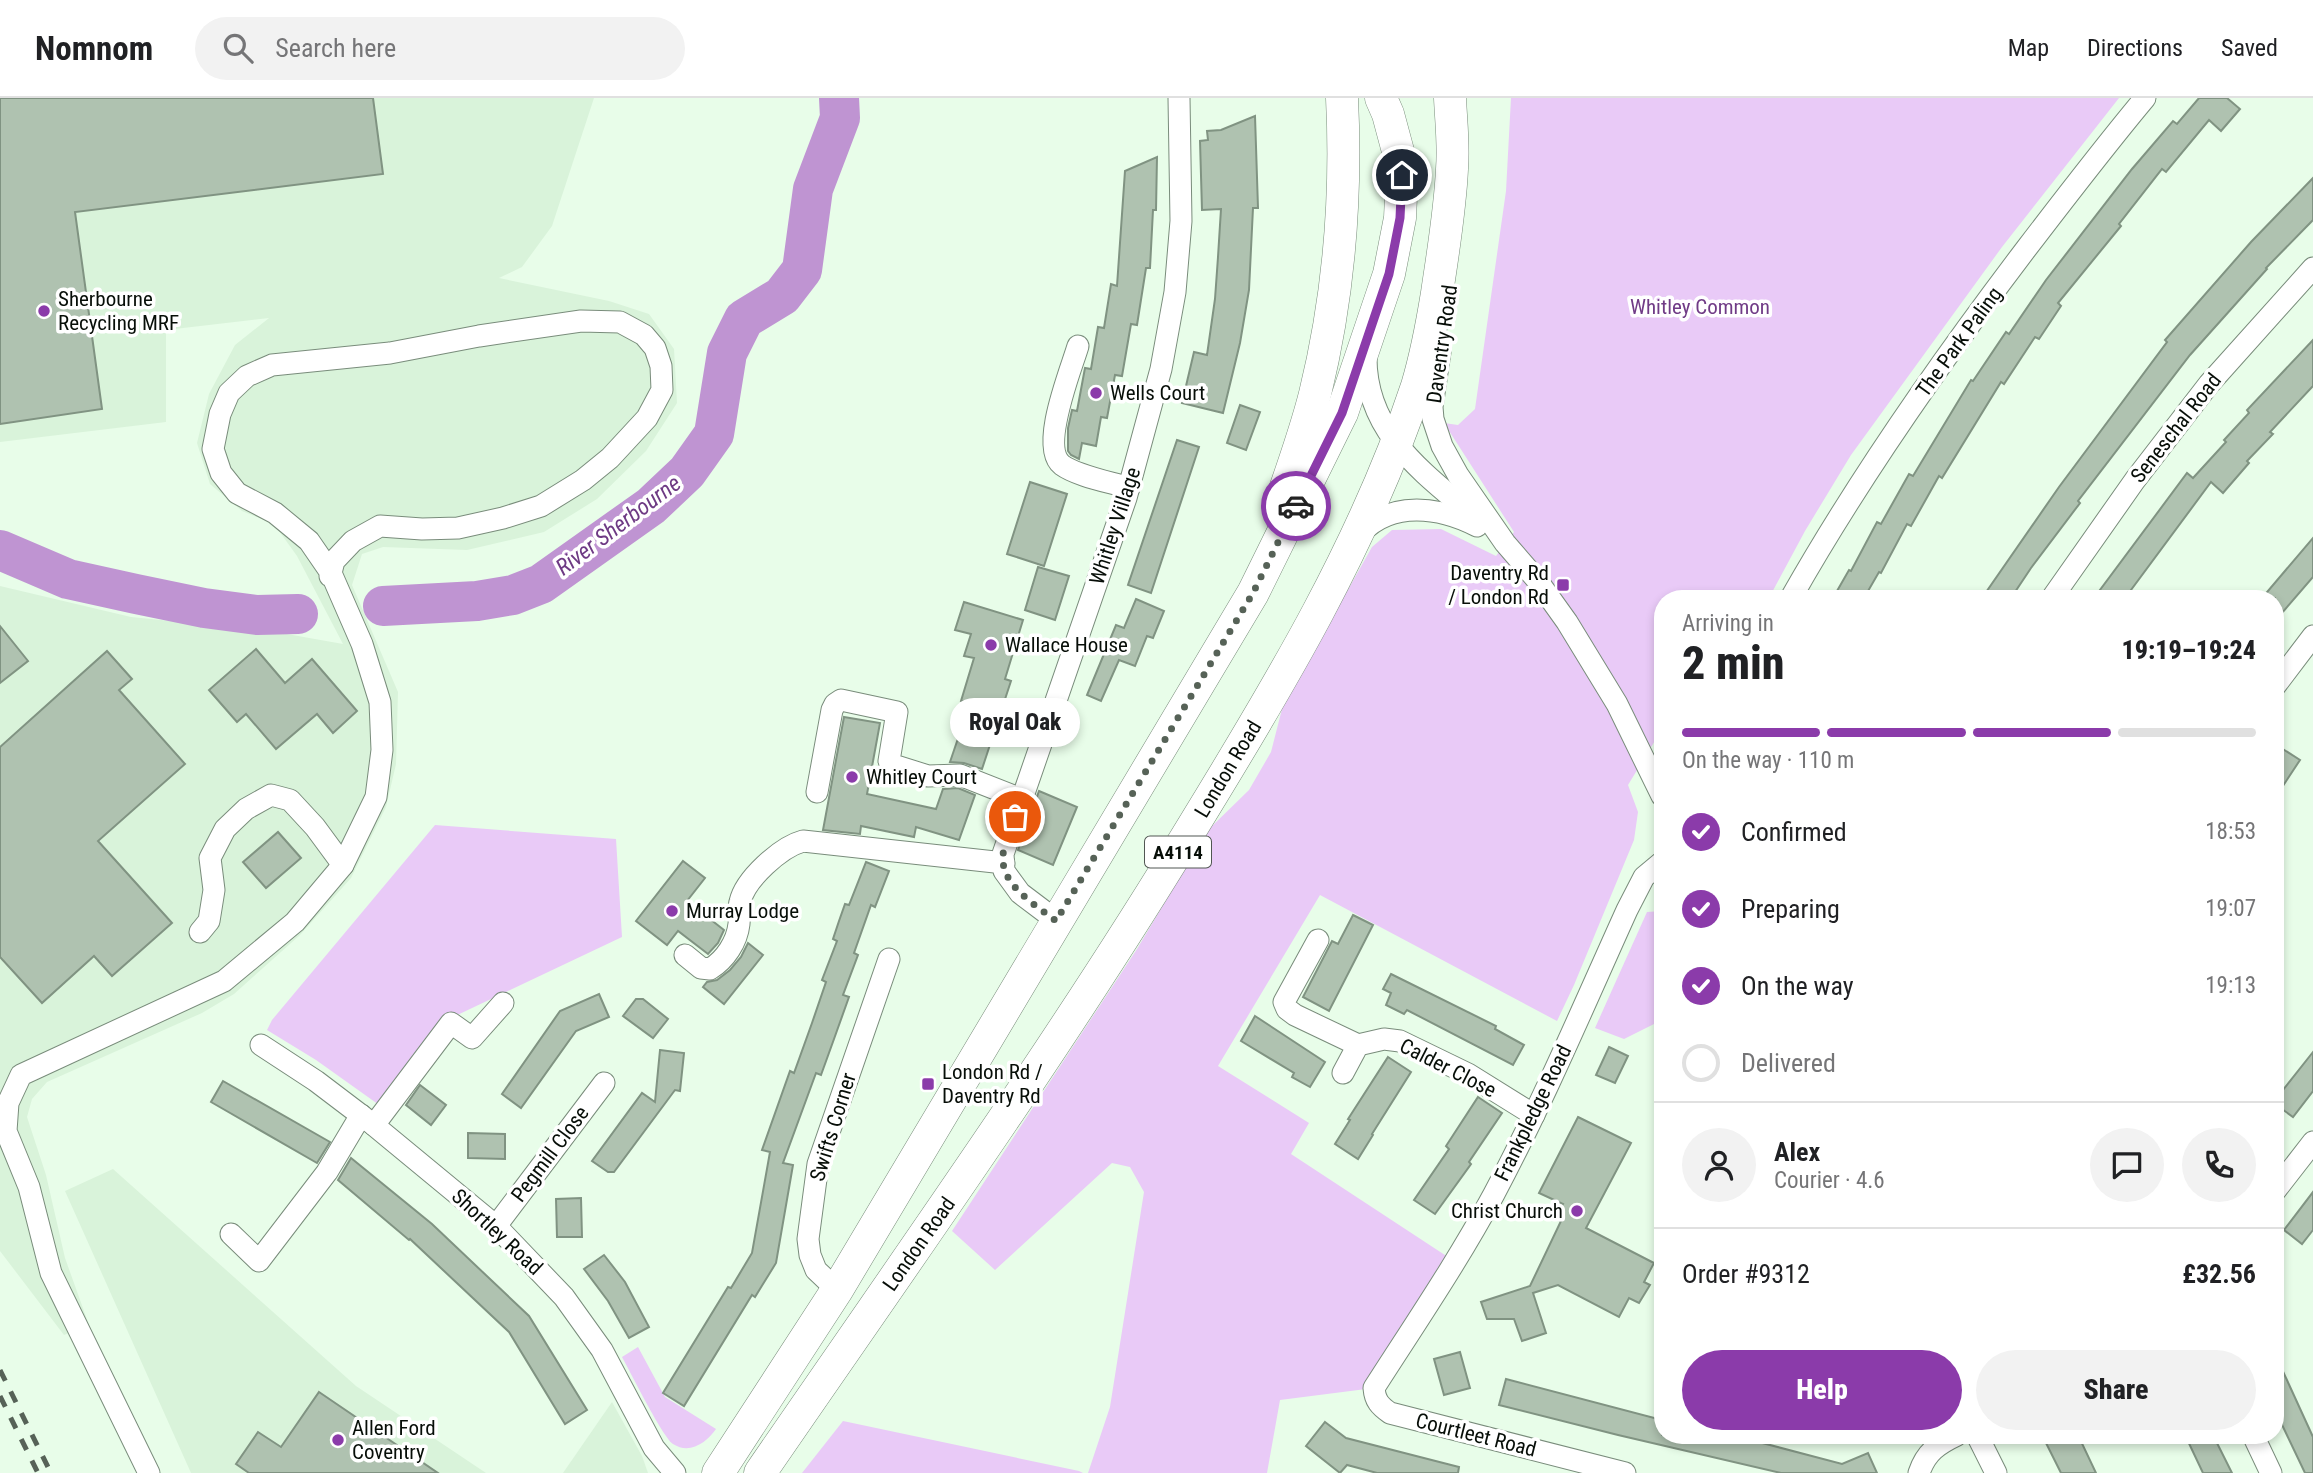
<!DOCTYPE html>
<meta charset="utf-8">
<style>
body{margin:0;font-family:"Roboto Condensed",sans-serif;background:#f2f2f2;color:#202124;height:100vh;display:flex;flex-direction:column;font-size:26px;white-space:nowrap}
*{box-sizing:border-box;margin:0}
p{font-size:23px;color:#757577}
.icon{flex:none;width:38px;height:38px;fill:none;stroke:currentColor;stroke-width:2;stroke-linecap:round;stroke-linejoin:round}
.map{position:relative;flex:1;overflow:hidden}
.side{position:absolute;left:1654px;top:492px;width:630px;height:854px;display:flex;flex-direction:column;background:#fff;border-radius:28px;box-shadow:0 4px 10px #0003}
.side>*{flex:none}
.pin{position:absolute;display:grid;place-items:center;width:60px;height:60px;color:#fff;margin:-30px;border:4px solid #fff;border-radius:50%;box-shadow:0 2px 7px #0007}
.courier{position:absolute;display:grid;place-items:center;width:70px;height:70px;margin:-35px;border:5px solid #8b3baa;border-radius:50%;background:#fff;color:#222;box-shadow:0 2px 9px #0007}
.bubble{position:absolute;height:49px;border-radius:24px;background:#fff;box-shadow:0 4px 10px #0003;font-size:23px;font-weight:800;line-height:49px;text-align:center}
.head em{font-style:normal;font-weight:800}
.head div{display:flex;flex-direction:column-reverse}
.head{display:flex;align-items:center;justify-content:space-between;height:119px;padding:0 28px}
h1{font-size:46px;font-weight:800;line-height:52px}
.bar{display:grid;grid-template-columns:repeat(4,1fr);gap:10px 7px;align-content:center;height:84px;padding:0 28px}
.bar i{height:9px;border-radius:5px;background:#e0e0e0}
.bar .on{background:#8b3baa}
.bar p{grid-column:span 4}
.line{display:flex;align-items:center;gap:18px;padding:0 28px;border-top:2px solid #e0e0e0}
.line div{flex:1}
.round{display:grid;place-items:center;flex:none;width:74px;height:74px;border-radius:37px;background:#f2f2f2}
ol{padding:0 28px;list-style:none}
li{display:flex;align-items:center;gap:21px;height:77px}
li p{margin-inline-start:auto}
li .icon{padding:7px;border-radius:50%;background:#8b3baa;color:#fff;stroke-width:4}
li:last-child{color:#757577}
li i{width:38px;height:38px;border:4px solid #e0e0e0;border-radius:50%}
.primary-button{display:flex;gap:14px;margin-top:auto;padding:14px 28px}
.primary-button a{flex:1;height:80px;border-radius:42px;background:#8b3baa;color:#fff;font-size:28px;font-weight:800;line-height:80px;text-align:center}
.primary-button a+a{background:#f2f2f2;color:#202124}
header{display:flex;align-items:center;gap:42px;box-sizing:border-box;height:98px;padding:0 35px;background:#fff;border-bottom:2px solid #e0e0e0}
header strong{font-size:33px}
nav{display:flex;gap:38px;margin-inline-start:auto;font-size:24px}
.search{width:490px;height:63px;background:#f2f2f2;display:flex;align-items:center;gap:18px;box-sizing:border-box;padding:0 24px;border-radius:38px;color:#757577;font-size:26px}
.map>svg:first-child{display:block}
</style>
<header>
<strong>Nomnom</strong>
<div class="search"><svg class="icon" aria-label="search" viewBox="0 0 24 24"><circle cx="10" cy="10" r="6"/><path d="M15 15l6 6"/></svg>Search here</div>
<nav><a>Map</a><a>Directions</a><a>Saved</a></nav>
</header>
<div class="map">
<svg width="2313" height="1375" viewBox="0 0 2313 1375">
<rect width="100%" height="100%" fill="#e8fde9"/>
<!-- built -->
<g fill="#d9f3da">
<path d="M0,0H594L552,128L522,169L499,180L609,203L649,216L674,251L677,305L646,353L597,401L544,434L467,452L383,449L362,456L352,487L398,594L396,666L386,709L351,780L300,837L234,896L202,915L47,984L32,1001L27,1019L46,1077L65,1160L89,1227L64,1237L0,1153V488L131,519L270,533L343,546L297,458L274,426L242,413L210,386L197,345L209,296L235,247L269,220L166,232V324L0,344Z"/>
<path d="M113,1071L356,1288L486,1375H191L65,1093Z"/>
<path d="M612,1304L642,1358L648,1375H563Z"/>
</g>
<!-- green -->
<g fill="#e9caf7">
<path d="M1511,0H2119L2002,149L1851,357L1805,433L1769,500H1662V642L1656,641L1628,687L1638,714L1634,742L1574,887L1557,923L1320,797L1218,968L1309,1025L1291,1056L1454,1163L1374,1290L1280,1302L1267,1375H1088L1110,1309L1144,1094L1130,1069L1112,1065L995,1172L952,1133L1137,851L1208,732L1249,692L1271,654L1283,607L1372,449L1392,432L1441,431L1496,458L1514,434L1444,325L1458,327L1475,311L1506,93Z"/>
<path d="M435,727L616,741L622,839L451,920L382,1009L316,962L267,932L272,922Z"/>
<path d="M1662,813V922L1624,941L1595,930L1647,814Z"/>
<path d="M638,1249L665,1299L716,1331C707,1344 690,1357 673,1346C662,1338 631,1275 622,1259Z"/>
<path d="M843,1323L1079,1373L1083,1375H802Z"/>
</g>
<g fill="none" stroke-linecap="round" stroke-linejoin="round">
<!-- river -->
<g stroke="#bf94d2" stroke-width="40">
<path d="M0,452L68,481L136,496L204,510L257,517L298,516"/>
<path d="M383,508L477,503L513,497L541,486L651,408L687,374L714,336L727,255L744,221L782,198L802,172L813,91L840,20L839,0"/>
</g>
</g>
<!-- building -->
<g fill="#afc2b0" stroke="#809382" stroke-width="2">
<path d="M0,0H373L383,76L75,114L102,311L0,326Z"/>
<path d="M2199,0H2227L2240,11L2221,33L2209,22L2166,74L2162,71L2119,126L2121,128L2058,205L2061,208L2039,241L2035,239L2004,286L2001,284L1942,380L1939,378L1911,428L1907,426L1881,475L1879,474L1864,500H1833L1849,472L1851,473L1877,424L1881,426L1909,376L1913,378L1971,282L1973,283L2006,234L2009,236L2046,182L2132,71L2173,23L2177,26Z"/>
<path d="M1255,18L1258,110H1253L1249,192L1240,245L1223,315L1182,305L1194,254L1207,257L1215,201L1218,159L1221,111L1202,112L1200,43L1208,42L1207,33L1221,32Z"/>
<path d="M1157,59L1156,112H1153L1150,170H1146L1137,227L1131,226L1122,278L1115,277L1107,320L1101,319L1096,348L1082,345L1079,361L1071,357L1068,353V330L1072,312L1077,313L1085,270L1091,271L1098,229L1104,230L1111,186L1117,188L1125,73Z"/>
<path d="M2313,80V122L2266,170L2267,171L2190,257L2078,403L2080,405L2031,470L2011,500H1982L2059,389L2167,244L2165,242L2251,144Z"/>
<path d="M2313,242V288L2270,334L2273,336L2247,363L2249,365L2223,395L2211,384L2125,500H2094L2187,375L2193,380L2226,344L2224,342L2249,315L2247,312Z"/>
<path d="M1240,307L1260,314L1246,352L1227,345Z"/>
<path d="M1177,342L1199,349L1151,495L1128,487Z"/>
<path d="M1030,384L1067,396L1044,468L1007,456Z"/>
<path d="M2313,440V479L2275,523V500H2262Z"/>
<path d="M1038,469L1069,478L1055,522L1025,512Z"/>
<path d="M1136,501L1164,513L1153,540L1147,538L1135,568L1119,562L1101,603L1087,597L1116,527L1124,530Z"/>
<path d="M964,504L1023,522L1005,581L1011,583L982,671L964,665L950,664L970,605L961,603L974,560L964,558L971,536L955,532Z"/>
<path d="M0,528L28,563L0,585Z"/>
<path d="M256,551L285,585L312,561L357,613L333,635L317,616L276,651L246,616L237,624L209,592Z"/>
<path d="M107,553L132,581L119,592L185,666L98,743L172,825L112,878L94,858L42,905L0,859V649Z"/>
<path d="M844,619L880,625L867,696L936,711L943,691L958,690L975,697L959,742L916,729L914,739L861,728L860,736L823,732Z"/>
<path d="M2275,646L2300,662L2275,700Z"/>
<path d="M1039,693L1077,709L1053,767L1018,752Z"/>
<path d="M278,734L301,760L266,790L243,764Z"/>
<path d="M683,763L705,780L687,803L724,832L718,845L708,856L678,833L667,847L636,823Z"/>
<path d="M866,764L889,773L875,809L871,807L854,855L858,857L843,897L849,899L834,941L821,977L816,975L783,1065L793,1067L776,1165L755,1199L752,1197L684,1308L663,1295L728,1189L731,1190L752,1155L770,1054L762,1052L790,973L794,975L812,925L826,884L822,882L837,843L833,841L839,823L845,806L849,807Z"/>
<path d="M1353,817L1373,827L1329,913L1303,899L1332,843L1338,846Z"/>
<path d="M748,845L763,857L724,906L703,889L707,884L717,882L730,872L741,859Z"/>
<path d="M1391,876L1496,928L1495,931L1524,947L1513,967L1407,912L1404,916L1386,907L1391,895L1383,891Z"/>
<path d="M599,896L609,919L576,933L521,1010L502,996L560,913Z"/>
<path d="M636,901H643L668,921L653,940L623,918Z"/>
<path d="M1255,918L1325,964L1310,989L1292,979L1294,975L1241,943Z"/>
<path d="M1609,949L1628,958L1615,985L1596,977Z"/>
<path d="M660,952L684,955L680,993L675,992L614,1074H608L592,1063L642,995L655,1004Z"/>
<path d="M2313,954V993L2293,1019L2275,1006V1002Z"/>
<path d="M1388,959L1411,974L1372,1036L1373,1037L1358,1061L1335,1046L1350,1022L1348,1021Z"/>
<path d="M223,983L330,1044L317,1065L211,1004Z"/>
<path d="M420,987L446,1007L431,1027L406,1007Z"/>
<path d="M1478,999L1502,1015L1469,1064L1471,1066L1435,1116L1414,1102L1449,1051L1446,1048Z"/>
<path d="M1578,1019L1631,1045L1586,1130L1654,1165L1644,1184L1650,1187L1639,1205L1629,1200L1619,1219L1558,1187L1533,1195L1546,1235L1522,1243L1514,1221H1487L1481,1204L1530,1188L1561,1123L1555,1120L1563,1106L1539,1095Z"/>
<path d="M468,1035L505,1036V1061L468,1060Z"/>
<path d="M351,1060L432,1126L529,1218L587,1312L565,1326L509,1234L410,1141L409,1142L338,1082Z"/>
<path d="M2313,1094V1132L2302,1146L2284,1132Z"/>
<path d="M581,1100L582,1139H557L556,1101Z"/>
<path d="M604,1157L625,1184L649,1229L629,1240L608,1203L584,1171Z"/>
<path d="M1460,1254L1470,1290L1444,1297L1434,1261Z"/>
<path d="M2275,1256L2313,1339V1375H2305L2275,1312Z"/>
<path d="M1506,1281L1662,1322V1337H1732L1842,1366L1868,1355L1877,1375H1781L1618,1337L1499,1307Z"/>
<path d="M319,1294L438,1375H249L236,1366L258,1334L281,1349Z"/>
<path d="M1325,1324L1346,1340L1459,1369L1458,1375H1377L1347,1367L1340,1375L1306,1348Z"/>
<path d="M2042,1337H2078L2096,1375H2061Z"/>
<path d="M2185,1337H2213L2232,1375H2203Z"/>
</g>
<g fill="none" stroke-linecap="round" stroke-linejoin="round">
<defs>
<g id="minor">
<path d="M1078,248C1071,272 1039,349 1062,367C1077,378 1110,384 1129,390"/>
<path d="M1440,254L1432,309L1433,321L1442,348L1458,377L1505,445L1537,482L1567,524L1617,606L1662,698"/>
<path d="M1366,258C1365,337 1427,377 1480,423"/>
<path d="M1361,435C1392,402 1440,409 1477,428"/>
<path d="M1791,500C1860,378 1941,263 2026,151C2065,100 2104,49 2145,0"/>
<path d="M2052,500L2135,382L2209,286L2313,170"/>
<path d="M2275,588L2313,538"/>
<path d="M817,694L832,612L835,606L841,602L897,614L889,663L893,667L928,678L960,677L1021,701"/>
<path d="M1057,823L1020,795L1004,773L1003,756L1126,400L1161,271L1175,194L1181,123L1179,0"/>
<path d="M200,834L209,823L214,792L210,760L225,731L246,711L271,697L290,702L315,729L343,767"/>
<path d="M1318,842L1284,904L1287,911L1295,917L1358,947"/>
<path d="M685,857L701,870L710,871C725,862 737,844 739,826C740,819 738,810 740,804C745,781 781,749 803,743L1004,765"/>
<path d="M261,947L316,983L370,1024L496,1128L564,1199L602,1252L654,1350L675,1375"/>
<path d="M1343,975L1358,947L1384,941L1400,943L1468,976L1534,1017"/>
<path d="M374,1027L451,925L472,940L503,905"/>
<path d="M2275,1093L2313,1044"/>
<path d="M496,1128L604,985"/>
<path d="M231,1136L259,1163L327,1074L361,1017"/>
<path d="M837,1192L816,1172L810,1157L808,1141L818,1066L889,861"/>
<path d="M1977,1337L1996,1375"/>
<path d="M2253,1337L2271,1375"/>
<path d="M149,1375L51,1175L29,1089L6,1033L8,1005L21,977L224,883L295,824L343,767L376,699L382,652L380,604L362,546L331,475L309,443L275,415L237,395L221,375L213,351L220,316L229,295L247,278L272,267L390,255L479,238L581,223L620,224L644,237L655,250L661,268L662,292L647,320L610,360L583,382L541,408L503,420L458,430L422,431L380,428L353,443L334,463L331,475L330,478"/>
<path d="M1625,1375L1390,1315C1380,1308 1375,1303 1374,1290C1415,1226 1458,1163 1494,1096C1543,1004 1584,907 1627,812L1644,779L1662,764"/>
<path d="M1919,1375C1926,1354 1938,1346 1957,1337"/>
</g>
<g id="highway">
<path d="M1281,403C1293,368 1306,332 1315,296C1339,198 1347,101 1342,0"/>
<path d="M718,1375L837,1192L1253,495L1342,315L1389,176L1400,120L1402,77L1399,57L1388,16L1381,0"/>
<path d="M760,1375C907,1161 1058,950 1193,728C1279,588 1365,445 1417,288C1426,258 1432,226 1437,195C1443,154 1450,113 1452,71C1454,47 1451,23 1450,0"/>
</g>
</defs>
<!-- minor casing -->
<use href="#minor" stroke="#798c7b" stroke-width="23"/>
<!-- highway casing -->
<use href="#highway" stroke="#798c7b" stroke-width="33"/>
<!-- minor -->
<use href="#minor" stroke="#fff" stroke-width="21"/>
<!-- highway -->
<use href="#highway" stroke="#fff" stroke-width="32"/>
<!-- rail -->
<g stroke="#566257" stroke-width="5" stroke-dasharray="12 12" stroke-linecap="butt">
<path d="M0,1272L51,1375"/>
<path d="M0,1298L38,1375"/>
</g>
</g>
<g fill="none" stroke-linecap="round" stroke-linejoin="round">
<!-- done -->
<path stroke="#566257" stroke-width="7" stroke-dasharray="0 12.6" d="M1015,719C1011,731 1004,745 1003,757C1000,787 1036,807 1056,823L1253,495L1296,408"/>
<!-- route -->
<path stroke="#8b3baa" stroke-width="9" d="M1296,408L1342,315L1389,176L1400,120L1402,77"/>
</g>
<!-- markers -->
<g fill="#8b3baa" stroke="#fff" stroke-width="2.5">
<circle cx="44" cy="213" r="7"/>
<circle cx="1096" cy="295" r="7"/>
<rect x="1556" y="480" width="14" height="14" rx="3.5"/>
<circle cx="991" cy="547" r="7"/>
<circle cx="852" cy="679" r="7"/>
<circle cx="672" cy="813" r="7"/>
<rect x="921" y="979" width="14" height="14" rx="3.5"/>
<circle cx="1577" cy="1113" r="7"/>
<circle cx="338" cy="1342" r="7"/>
</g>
<g text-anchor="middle" stroke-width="7" stroke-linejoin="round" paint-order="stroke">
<!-- shield labels -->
<rect fill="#fff" stroke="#515652" stroke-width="2" x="1145" y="738.5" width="66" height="31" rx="5"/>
<g font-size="19" font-weight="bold" fill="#070e08">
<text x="1178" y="761">A4114</text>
</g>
<!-- poi labels -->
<g font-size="21" fill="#070e08" stroke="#fff" text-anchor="start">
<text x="58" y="208">Sherbourne<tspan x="58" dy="24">Recycling MRF</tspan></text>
<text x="1110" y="302">Wells Court</text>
<text x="1549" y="482" text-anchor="end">Daventry Rd<tspan x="1549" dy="24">/ London Rd</tspan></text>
<text x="1005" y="554">Wallace House</text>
<text x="866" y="686">Whitley Court</text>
<text x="686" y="820">Murray Lodge</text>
<text x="942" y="981">London Rd /<tspan x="942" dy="24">Daventry Rd</tspan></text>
<text x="1563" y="1120" text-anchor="end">Christ Church</text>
<text x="352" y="1337">Allen Ford<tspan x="352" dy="24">Coventry</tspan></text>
</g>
<!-- park labels -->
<g font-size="21" fill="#703b86" stroke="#fff">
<text x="1700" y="216">Whitley Common</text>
</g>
<!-- street labels -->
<g font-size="21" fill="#070e08" stroke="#fff">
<text transform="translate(1959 244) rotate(-54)" y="7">The Park Paling</text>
<text transform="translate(1442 246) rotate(-82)" y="7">Daventry Road</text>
<text transform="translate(2176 330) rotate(-52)" y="7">Seneschal Road</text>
<text transform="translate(1115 428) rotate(-72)" y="7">Whitley Village</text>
<text transform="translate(1228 671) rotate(-59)" y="7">London Road</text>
<text transform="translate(1448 970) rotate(27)" y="7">Calder Close</text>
<text transform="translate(1533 1015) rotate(-64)" y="7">Frankpledge Road</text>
<text transform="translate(833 1029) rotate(-73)" y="7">Swifts Corner</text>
<text transform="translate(550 1056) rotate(-53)" y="7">Pegmill Close</text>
<text transform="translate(497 1134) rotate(43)" y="7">Shortley Road</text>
<text transform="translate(919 1146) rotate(-55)" y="7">London Road</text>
<text transform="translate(1476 1337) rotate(14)" y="7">Courtleet Road</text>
</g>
<!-- water labels -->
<g font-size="23" font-style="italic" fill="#6e3a84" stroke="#fff">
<text transform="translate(618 427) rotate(-37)" y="8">River Sherbourne</text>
</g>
</g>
</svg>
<div class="pin" style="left:1015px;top:719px;background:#ea580c"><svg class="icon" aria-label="bag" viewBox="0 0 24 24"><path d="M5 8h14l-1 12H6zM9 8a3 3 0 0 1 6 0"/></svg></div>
<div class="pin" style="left:1402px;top:77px;background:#1f2937"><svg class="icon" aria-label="home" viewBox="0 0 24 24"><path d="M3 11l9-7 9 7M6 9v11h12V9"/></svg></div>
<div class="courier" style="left:1296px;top:408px"><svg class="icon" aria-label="car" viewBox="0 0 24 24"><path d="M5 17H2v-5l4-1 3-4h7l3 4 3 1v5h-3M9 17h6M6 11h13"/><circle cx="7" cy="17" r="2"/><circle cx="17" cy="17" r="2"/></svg></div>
<div class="bubble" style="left:950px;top:600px;width:130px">Royal Oak</div>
<section class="side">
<div class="head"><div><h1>2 min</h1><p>Arriving in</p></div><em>19:19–19:24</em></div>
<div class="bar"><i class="on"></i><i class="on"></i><i class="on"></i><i></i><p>On the way · 110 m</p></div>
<ol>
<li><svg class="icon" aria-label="check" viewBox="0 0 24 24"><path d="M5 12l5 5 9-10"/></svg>Confirmed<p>18:53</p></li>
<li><svg class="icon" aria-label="check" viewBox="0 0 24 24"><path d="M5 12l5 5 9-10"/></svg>Preparing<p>19:07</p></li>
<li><svg class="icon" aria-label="check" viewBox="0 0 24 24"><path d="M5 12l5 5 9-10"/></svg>On the way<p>19:13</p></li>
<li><i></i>Delivered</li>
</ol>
<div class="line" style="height:126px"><a class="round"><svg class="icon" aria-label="person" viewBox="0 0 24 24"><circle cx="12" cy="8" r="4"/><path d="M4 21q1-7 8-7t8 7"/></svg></a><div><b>Alex</b><p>Courier · 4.6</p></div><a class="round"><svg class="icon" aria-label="chat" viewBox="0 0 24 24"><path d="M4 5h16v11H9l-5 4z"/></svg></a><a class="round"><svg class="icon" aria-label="phone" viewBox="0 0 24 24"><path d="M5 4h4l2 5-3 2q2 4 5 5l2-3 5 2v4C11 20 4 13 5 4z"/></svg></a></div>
<div class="line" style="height:91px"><div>Order #9312</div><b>£32.56</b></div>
<div class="primary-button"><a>Help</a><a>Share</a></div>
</section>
</div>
